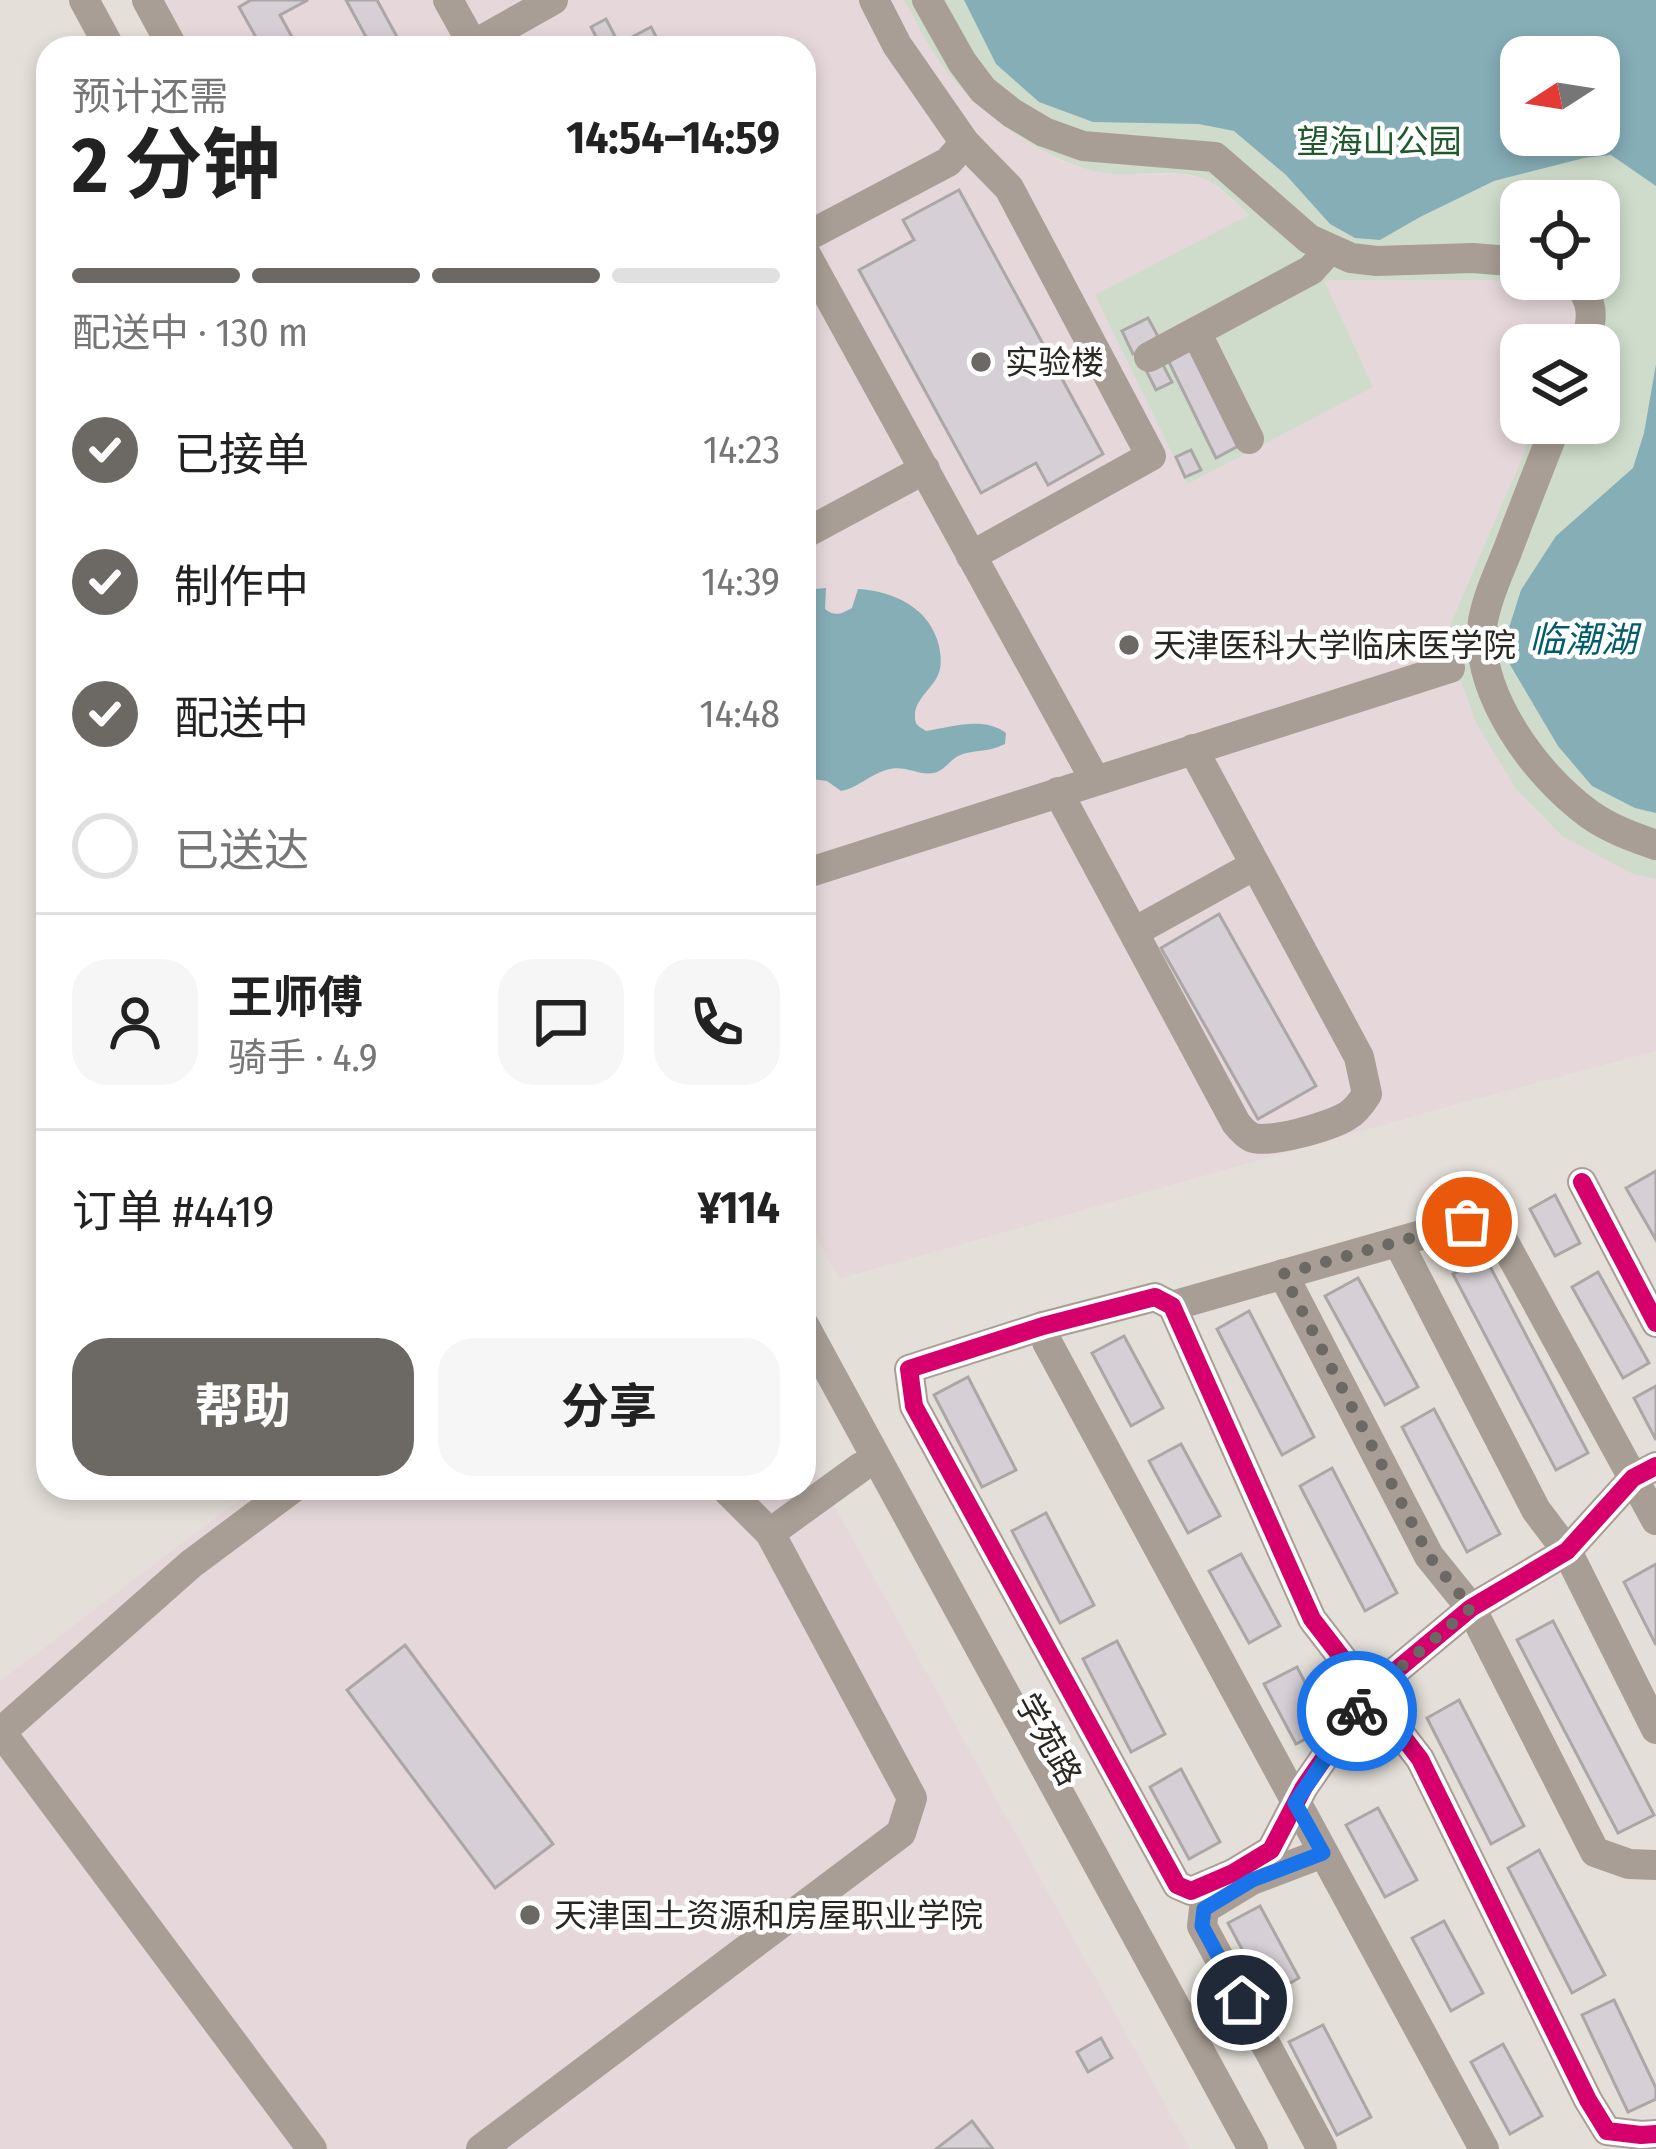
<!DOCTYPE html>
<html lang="zh">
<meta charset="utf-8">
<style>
body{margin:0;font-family:"Fira Sans Condensed","Noto Sans SC",sans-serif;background:#f6f6f6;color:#222;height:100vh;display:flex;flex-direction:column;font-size:45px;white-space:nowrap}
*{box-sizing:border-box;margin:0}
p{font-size:39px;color:#767676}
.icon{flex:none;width:66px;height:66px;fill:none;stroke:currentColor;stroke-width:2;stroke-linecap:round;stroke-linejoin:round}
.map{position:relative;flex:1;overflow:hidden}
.side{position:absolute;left:36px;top:36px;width:780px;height:1464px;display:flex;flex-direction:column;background:#fff;border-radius:36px;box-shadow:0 6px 18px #0003}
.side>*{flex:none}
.needle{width:78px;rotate:258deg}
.tools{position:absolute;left:1500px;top:36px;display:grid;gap:24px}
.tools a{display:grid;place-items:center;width:120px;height:120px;border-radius:24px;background:#fff;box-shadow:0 6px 18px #0003;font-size:60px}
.pin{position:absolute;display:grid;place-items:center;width:102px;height:102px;color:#fff;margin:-51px;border:6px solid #fff;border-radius:50%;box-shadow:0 3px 12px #0007}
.courier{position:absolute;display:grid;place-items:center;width:120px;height:120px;margin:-60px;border:9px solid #1a73e8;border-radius:50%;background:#fff;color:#222;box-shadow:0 3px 15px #0007}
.headline em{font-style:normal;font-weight:700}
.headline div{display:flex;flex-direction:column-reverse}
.headline{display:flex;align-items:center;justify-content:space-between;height:204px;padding:0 36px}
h1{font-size:78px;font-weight:700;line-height:90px}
.bar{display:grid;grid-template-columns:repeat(4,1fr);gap:18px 12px;align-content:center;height:144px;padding:0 36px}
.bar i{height:15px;border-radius:9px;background:#e0e0e0}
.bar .selected{background:#6c6863}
.bar p{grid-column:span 4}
.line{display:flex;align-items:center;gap:30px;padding:0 36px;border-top:3px solid #e0e0e0}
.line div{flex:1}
.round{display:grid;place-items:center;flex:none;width:126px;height:126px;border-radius:36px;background:#f6f6f6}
ol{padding:0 36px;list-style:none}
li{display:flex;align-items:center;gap:36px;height:132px}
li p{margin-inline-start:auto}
li .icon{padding:12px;border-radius:50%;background:#6c6863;color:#fff;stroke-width:4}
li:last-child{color:#767676}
li i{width:66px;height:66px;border:6px solid #e0e0e0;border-radius:50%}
.button{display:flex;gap:24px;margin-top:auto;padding:24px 36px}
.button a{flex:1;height:138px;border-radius:36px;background:#6c6863;color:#fff;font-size:48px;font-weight:700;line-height:138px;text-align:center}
.button a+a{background:#f6f6f6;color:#222}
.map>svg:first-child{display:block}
</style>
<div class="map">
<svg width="1656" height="2149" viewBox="0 0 1656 2149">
<rect width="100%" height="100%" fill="#e4e0d9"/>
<!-- education -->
<g fill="#e6d8da">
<path d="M138,0H904L942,66L981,107L1024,138L1062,162L1146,175L1181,174L1209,180L1323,280H1489L1555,288L1567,296L1578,314L1571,345H1521V423H1537L1451,623L1633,874L1656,879V1051L1450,1106L839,1279L804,1214V48H164Z"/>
<path d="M804,1451L1190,2149H0V1681L255,1488H804Z"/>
</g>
<!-- green -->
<path fill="#cfdccb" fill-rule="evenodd" d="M904,0H1656V879L1633,874L1563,837L1516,789L1476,723L1456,667L1451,623L1537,423H1599V345L1573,303L1555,288L1489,280H1324L1373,387L1187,484L1095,295L1249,215C1236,203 1222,187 1207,180C1176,167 1139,177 1106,173C1049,165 974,111 941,64C927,44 916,21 904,0ZM1521,57H1599V135H1521ZM1521,201H1599V279H1521Z"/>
<!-- water -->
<g fill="#86aeb7" fill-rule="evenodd">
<path d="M964,0H1656V186L1611,155L1584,158L1494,181L1420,217L1380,240L1355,238L1330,224L1286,175L1234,131L1199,124L1093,122L1039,102L996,64ZM1521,57H1599V135H1521Z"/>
<path d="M1656,364V813L1635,808L1592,786L1558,746L1506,658L1507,634L1521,590L1556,536L1633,468L1644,433Z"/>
<path d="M826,588L825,609C835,617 841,614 852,608L858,589C894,591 930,608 939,646C941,656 942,666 938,675C932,689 914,700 915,717C915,726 919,726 926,731C952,727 983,716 1006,733L1005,744C988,753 973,749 958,756C949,761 945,770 934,773C917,776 905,764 886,770C869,775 858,788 841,791L827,781L804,778V590Z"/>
</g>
<!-- building -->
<g fill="#d6d0d6" stroke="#aaa7a6" stroke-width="3">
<path d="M251,0H308L280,15L298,48H262L239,7Z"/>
<path d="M346,0H377L403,48H372Z"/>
<path d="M606,19L619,44L651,27L662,48H602L591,27Z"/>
<path d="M959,190L1103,454L1048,485L1036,463L981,493L859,270L914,240L903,220Z"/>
<path d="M1148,318L1160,340L1133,354L1122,331Z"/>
<path d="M1188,345L1238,446L1216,458L1166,356Z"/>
<path d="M1161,361L1172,382L1156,390L1145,368Z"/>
<path d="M1191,450L1201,470L1185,477L1176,457Z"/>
<path d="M1219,914L1316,1086L1258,1119L1161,948Z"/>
<path d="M1656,1171V1240L1626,1188Z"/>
<path d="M1555,1195L1580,1243L1555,1256L1530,1209Z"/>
<path d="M1485,1257L1588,1453L1556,1470L1453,1274Z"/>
<path d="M1598,1272L1649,1363L1623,1378L1572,1287Z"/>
<path d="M1358,1278L1418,1387L1385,1405L1325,1296Z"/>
<path d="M1249,1311L1314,1437L1282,1455L1217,1329Z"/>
<path d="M1124,1336L1163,1408L1131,1426L1092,1353Z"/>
<path d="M968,1377L1016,1470L982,1487L934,1395Z"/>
<path d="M1656,1386V1440L1634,1398Z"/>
<path d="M1434,1409L1500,1534L1467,1552L1402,1427Z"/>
<path d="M1181,1444L1220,1516L1188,1533L1149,1461Z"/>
<path d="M1332,1468L1397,1593L1365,1611L1300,1486Z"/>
<path d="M1046,1513L1094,1605L1060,1623L1012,1531Z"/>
<path d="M1241,1554L1280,1626L1249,1643L1209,1571Z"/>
<path d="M1656,1564V1645L1624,1582Z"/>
<path d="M1553,1621L1654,1815L1618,1833L1517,1640Z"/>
<path d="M1117,1641L1165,1734L1131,1752L1083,1659Z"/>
<path d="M405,1645L553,1844L495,1888L347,1690Z"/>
<path d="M1297,1667L1328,1727L1296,1744L1264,1684Z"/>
<path d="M1459,1700L1524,1826L1491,1844L1427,1718Z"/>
<path d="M1181,1769L1220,1842L1189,1859L1150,1787Z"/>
<path d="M1378,1808L1417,1880L1385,1897L1346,1825Z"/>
<path d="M1539,1850L1605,1975L1572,1993L1508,1868Z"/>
<path d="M1260,1906L1299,1978L1267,1996L1228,1923Z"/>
<path d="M1444,1921L1483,1993L1451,2011L1412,1938Z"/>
<path d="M1614,2000L1656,2088V2099L1628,2112L1582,2015Z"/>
<path d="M1323,2025L1371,2117L1337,2135L1289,2042Z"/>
<path d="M1101,2038L1112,2058L1088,2072L1077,2052Z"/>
<path d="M1503,2044L1542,2116L1510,2134L1471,2062Z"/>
<path d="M972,2121L993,2149H936Z"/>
</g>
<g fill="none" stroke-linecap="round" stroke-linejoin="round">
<!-- minor -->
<g stroke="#a89e95" stroke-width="30">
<path d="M84,0L110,48"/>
<path d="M147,0L173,48"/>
<path d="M448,0L473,45"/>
<path d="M927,0L962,62L983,90L1012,113L1044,132L1083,146L1215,157L1309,239L1351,258L1377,261L1473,258L1521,262"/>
<path d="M472,48L473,45L553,0"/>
<path d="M965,143L1009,188L1151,456L971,556"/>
<path d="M804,238L948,162L965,143L897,45L874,0"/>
<path d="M804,251L1095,780"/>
<path d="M1575,279C1594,302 1594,317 1585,345"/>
<path d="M1196,332L1249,439"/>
<path d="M1149,357L1311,270L1329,250"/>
<path d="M1557,423C1540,466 1523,509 1507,552C1498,574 1487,598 1483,621C1473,691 1535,775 1589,814C1610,829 1633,837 1656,845"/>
<path d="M804,534L925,469"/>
<path d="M1058,792L1236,1123C1240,1128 1245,1134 1251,1137C1267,1145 1331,1126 1347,1116C1356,1111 1362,1102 1367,1094L1359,1057L1193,749"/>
<path d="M804,874L1450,668"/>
<path d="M1134,932L1255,865"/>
<path d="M1582,1182L1656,1323"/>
<path d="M1398,1242L1536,1510L1567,1551L1656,1729"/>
<path d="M1283,1274L1429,1556L1471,1608L1595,1852L1629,1864L1656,1865"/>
<path d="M1172,1306L1467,1222L1487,1220L1499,1233L1656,1520"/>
<path d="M804,1325L1253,2149"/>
<path d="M1043,1326L1047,1342L1484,2149"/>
<path d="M1656,1466L1633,1478L1567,1551L1471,1608L1369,1693L1304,1787L1271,1850L1233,1873L1191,1891L1177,1885L914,1406L909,1369L1043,1326L1155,1297L1172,1306L1312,1619L1420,1759L1588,2100L1607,2131L1641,2135L1656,2134"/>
<path d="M293,1488L191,1564L1,1732L312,2149"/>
<path d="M770,1533L861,1467"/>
<path d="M481,2149L901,1833L912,1798L770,1533L725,1488"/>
<path d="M1322,2149L1202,1926L1204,1909L1252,1880L1323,1853"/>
</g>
<defs>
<g id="cycleway">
<path d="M1582,1182L1656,1323"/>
<path d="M1656,1466L1633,1478L1567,1551L1471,1608L1369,1693L1304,1787L1271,1850L1233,1873L1191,1891L1177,1885L914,1406L909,1369L1043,1326L1155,1297L1172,1306L1312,1619L1420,1759L1588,2100L1607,2131L1641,2135L1656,2134"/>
</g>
</defs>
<!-- cycleway casing -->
<use href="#cycleway" stroke="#fff" stroke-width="26"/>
<!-- cycleway -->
<use href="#cycleway" stroke="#d6006c" stroke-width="18"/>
</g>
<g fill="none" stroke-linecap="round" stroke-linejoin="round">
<!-- done -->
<path stroke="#6c6863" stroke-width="12" stroke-dasharray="0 21.6" d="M1357,1711L1370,1693L1471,1608L1429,1556L1283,1274L1467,1222"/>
<!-- route -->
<path stroke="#1a73e8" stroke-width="15" d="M1242,2000L1202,1926L1204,1909L1252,1880L1323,1853L1295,1803L1357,1711"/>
</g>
<!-- markers -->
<g fill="#6c6863" stroke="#fff" stroke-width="4.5">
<circle cx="981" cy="362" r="12"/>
<circle cx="1129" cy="645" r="12"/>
<circle cx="530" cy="1915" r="12"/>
</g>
<g text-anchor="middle" stroke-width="9" stroke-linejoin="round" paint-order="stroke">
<!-- park labels -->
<g font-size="33" fill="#1f582a" stroke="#fff">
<text x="1379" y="153">望海山公园</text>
</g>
<!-- poi labels -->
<g font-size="33" fill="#2b2823" stroke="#fff" text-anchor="start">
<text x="1005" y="374">实验楼</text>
<text x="1153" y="657">天津医科大学临床医学院</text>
<text x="554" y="1927">天津国土资源和房屋职业学院</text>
</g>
<!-- street labels -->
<g font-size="33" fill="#2b2823" stroke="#fff">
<text transform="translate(1049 1739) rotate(61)" y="12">学苑路</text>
</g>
<!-- water labels -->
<g font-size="36" font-style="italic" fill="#025c6c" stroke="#fff">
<text x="1583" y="652">临潮湖</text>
</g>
</g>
</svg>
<div class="tools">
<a><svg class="needle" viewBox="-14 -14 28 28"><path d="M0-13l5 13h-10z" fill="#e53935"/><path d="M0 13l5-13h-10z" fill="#767676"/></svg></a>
<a><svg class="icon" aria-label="locate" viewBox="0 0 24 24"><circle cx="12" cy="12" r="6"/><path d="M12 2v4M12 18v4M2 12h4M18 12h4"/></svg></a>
<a><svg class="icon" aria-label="layers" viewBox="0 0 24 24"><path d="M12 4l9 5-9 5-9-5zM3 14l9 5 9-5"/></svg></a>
</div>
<div class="pin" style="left:1467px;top:1222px;background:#ea580c"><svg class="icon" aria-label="bag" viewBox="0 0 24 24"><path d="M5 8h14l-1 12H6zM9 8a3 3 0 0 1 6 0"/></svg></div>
<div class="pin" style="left:1242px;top:2000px;background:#1f2937"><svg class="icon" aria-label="home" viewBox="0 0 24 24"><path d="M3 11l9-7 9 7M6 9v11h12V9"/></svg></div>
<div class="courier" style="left:1357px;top:1711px"><svg class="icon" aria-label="bike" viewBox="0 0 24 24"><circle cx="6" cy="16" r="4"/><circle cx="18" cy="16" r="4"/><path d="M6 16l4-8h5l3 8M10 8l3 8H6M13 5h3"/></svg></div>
<section class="side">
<div class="headline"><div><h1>2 分钟</h1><p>预计还需</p></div><em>14:54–14:59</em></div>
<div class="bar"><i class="selected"></i><i class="selected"></i><i class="selected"></i><i></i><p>配送中 · 130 m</p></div>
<ol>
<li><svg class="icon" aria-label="check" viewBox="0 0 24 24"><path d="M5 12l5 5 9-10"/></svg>已接单<p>14:23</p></li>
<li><svg class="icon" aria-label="check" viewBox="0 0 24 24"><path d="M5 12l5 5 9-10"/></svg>制作中<p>14:39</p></li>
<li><svg class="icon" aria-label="check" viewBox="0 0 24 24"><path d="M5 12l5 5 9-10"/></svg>配送中<p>14:48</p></li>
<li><i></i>已送达</li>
</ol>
<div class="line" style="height:216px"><a class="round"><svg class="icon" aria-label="person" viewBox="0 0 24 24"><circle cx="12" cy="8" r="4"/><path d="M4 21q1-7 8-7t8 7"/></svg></a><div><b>王师傅</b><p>骑手 · 4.9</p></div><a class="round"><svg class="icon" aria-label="chat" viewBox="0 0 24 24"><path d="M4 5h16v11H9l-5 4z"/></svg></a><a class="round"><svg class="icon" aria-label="phone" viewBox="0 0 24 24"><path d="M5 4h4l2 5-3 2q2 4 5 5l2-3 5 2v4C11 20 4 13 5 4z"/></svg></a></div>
<div class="line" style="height:156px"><div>订单 #4419</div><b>¥114</b></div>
<div class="button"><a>帮助</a><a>分享</a></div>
</section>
</div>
